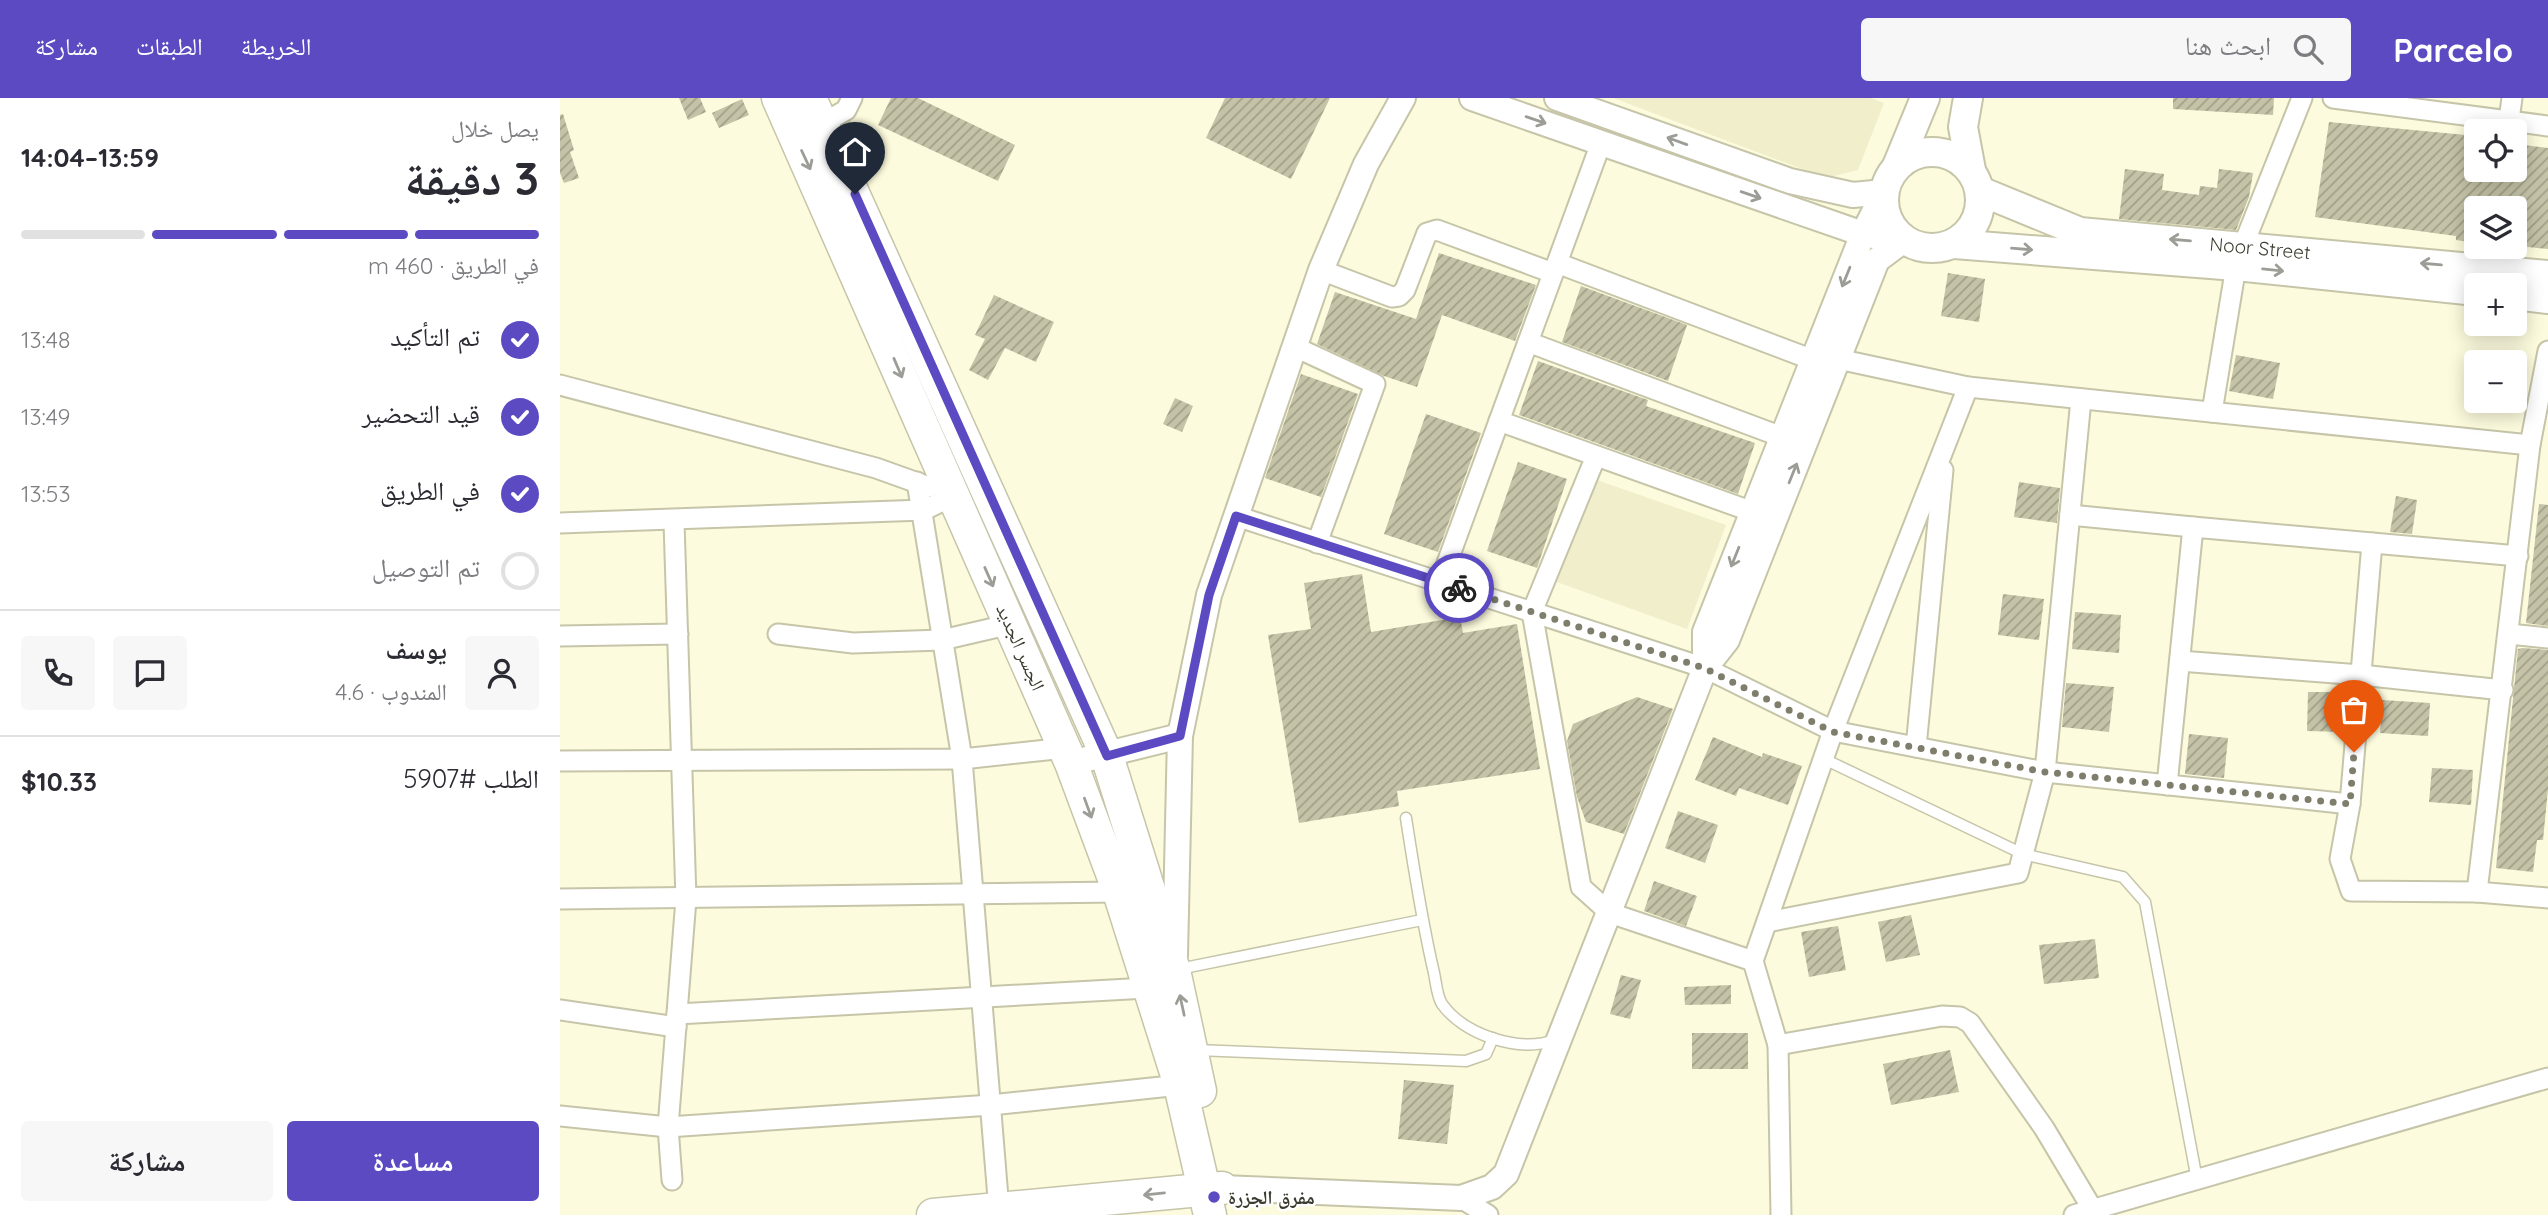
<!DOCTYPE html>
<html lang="ar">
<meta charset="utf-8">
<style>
body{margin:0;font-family:Quicksand,"Noto Naskh Arabic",sans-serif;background:#f7f7f7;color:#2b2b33;direction:rtl;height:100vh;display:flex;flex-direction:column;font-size:26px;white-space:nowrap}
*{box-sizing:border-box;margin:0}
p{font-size:23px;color:#7c7c81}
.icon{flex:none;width:38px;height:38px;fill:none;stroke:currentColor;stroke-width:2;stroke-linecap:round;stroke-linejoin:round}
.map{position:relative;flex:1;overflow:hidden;direction:ltr}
.side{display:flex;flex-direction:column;background:#fff;width:560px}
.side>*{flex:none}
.tools{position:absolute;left:1904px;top:21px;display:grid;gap:14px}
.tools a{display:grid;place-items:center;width:63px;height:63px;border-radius:7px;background:#fff;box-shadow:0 4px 18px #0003;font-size:35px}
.pin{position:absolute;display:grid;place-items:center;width:60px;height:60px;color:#fff;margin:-72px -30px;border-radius:50% 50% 50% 0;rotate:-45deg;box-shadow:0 0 7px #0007}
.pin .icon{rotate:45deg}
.courier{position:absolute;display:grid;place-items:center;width:70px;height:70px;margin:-35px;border:5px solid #5c4ac2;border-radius:50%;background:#fff;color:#222;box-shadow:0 2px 9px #0007}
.headline em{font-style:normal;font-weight:800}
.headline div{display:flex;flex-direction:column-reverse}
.headline{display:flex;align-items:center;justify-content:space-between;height:119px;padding:0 21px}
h1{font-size:46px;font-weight:800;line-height:52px}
.bar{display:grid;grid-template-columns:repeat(4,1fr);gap:10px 7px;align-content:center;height:84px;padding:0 21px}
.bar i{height:9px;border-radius:5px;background:#e1e1e2}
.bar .on{background:#5c4ac2}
.bar p{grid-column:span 4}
.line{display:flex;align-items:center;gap:18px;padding:0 21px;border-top:2px solid #e1e1e2}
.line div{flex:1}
.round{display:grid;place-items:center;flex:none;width:74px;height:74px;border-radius:7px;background:#f7f7f7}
ol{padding:0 21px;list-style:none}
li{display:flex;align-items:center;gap:21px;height:77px}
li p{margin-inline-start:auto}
li .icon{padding:7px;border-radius:50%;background:#5c4ac2;color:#fff;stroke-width:4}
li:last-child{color:#7c7c81}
li i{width:38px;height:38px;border:4px solid #e1e1e2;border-radius:50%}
.cta{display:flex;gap:14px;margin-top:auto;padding:14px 21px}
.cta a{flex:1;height:80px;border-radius:7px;background:#5c4ac2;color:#fff;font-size:28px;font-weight:800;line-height:80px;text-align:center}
.cta a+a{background:#f7f7f7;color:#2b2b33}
header{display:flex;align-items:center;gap:42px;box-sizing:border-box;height:98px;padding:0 35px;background:#5c4ac2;color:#fff}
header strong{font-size:33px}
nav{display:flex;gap:38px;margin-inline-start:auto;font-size:24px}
.search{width:490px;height:63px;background:#f7f7f7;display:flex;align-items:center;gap:18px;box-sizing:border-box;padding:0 24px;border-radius:7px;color:#7c7c81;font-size:26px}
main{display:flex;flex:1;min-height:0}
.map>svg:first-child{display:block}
</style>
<header>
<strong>Parcelo</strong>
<div class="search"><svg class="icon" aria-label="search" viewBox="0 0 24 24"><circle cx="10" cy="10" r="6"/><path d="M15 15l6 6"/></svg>ابحث هنا</div>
<nav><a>الخريطة</a><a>الطبقات</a><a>مشاركة</a></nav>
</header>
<main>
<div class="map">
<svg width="1988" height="1117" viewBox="0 0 1988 1117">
<defs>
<pattern id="building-hatch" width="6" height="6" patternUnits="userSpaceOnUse" patternTransform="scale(1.75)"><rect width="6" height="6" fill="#c5c3a7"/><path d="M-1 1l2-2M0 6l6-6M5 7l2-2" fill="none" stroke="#a1a088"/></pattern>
</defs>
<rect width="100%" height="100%" fill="#fcfbdd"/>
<!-- built -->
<g fill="#f1efcb">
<path d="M1053,0H1311L1324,5L1298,72L1266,80Z"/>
<path d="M1034,381L1166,427L1127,531L994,483Z"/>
</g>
<!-- building -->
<g fill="url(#building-hatch)">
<path d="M119,0H140L146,14L128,22Z"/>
<path d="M331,0H358L455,47L438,83L318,27Z"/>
<path d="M665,0H770L731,81L646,40Z"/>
<path d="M1613,0H1714L1713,17L1613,11Z"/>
<path d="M182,1L189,17L159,30L152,15Z"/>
<path d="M3,16L14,52L10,54L19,80L4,85L0,75V17Z"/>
<path d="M1769,24L1916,38V72H1955V46L1988,50V151L1959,148L1963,110H1916V145L1896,142V138L1755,119Z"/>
<path d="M1565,71L1604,76L1602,92L1639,97L1640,88L1657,90L1659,71L1693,75L1689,99L1676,132L1559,121Z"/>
<path d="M879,155L976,187L955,243L882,217L857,289L824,278L757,246L775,194L856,221Z"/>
<path d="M1388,175L1425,181L1419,224L1381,218Z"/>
<path d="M1021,188L1127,227L1108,283L1002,244Z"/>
<path d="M434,197L494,224L476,264L445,250L428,282L409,272L425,241L415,237Z"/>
<path d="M1676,257L1720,265L1713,301L1669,293Z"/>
<path d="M978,263L1088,302L1086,308L1195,345L1178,396L959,317Z"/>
<path d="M741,276L798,296L761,399L705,380Z"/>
<path d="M615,300L633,308L622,334L603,326Z"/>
<path d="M866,316L921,335L878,454L824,436Z"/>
<path d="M958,364L1007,381L977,470L927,453Z"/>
<path d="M1459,384L1500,390L1497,425L1454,419Z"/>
<path d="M1836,398L1857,402L1852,436L1830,434Z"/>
<path d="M1979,406L1988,407V528L1966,525Z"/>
<path d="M802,476L811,534L900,519L903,535L957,526L980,671L837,693L839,708L739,725L708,537L751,531L744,485Z"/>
<path d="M1443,496L1484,501L1479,542L1438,537Z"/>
<path d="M1515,514L1561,517L1559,555L1512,551Z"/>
<path d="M1963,550L1988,552V691L1983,742H1977L1973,774L1936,770L1958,551Z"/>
<path d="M1506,585L1554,589L1549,634L1502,629Z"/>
<path d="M1748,594H1787L1784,634L1747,633Z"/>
<path d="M1077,599L1113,611L1064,736L1026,724L1017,699L1007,643L1013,626Z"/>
<path d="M1822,602L1870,605L1868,638L1820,635Z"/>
<path d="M1629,636L1668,640L1664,680L1625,676Z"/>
<path d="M1153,639L1202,659L1203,655L1242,668L1228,707L1179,690L1176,698L1135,682Z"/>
<path d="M1872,670L1913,672L1911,707L1869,704Z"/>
<path d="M1118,713L1158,727L1145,765L1105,750Z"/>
<path d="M1094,783L1137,798L1126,828L1084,813Z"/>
<path d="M1351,817L1360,857L1326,864L1318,824Z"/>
<path d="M1278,828L1286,872L1249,879L1241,834Z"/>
<path d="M1535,841L1539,880L1484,886L1479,847Z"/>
<path d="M1061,877L1081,882L1070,921L1050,916Z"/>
<path d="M1171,887V906L1125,907L1124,889Z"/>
<rect x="1132" y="935" width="56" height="36"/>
<path d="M1390,952L1399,994L1331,1007L1323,966Z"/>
<path d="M844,982L894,987L887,1046L838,1041Z"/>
</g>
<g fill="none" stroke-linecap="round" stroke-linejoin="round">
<defs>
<g id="service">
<path d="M1264,661L1463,756L1563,779L1585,804L1637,1082"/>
<path d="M846,720C854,772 862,824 874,875C876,884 877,899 882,906C904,937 959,955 995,942"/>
<path d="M619,871L862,822"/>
<path d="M637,952L906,963L926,956L933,940"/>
</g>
<g id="minor">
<path d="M1773,0L1988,28"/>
<path d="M1949,22L1952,0"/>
<path d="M262,26L286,12L292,0"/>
<path d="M1683,148L1742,0"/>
<path d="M997,165L1253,262"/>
<path d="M761,172L832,199L839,198L845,192L867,135L877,132L993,175"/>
<path d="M968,244L1222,339"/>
<path d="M733,248L815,286L757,445"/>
<path d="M1278,261L1408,289L1970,347"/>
<path d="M0,287L316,370L369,389"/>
<path d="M1652,314L1676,168"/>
<path d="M939,323L1193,414"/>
<path d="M1036,358L972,514L1021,789L1050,815L1193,863"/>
<path d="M357,384L402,661L439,1112"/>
<path d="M1510,417L1633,429"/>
<path d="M676,418L1145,570L1273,633L1485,674L1790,706"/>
<path d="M0,425L364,412L393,398"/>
<path d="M1812,445L1790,706L1780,761L1791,793L1917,794L1988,800"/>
<path d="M880,484L1041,45"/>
<path d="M218,536L293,545L382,542L451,526"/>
<path d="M1949,536L1988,540"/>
<path d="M0,538L118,536"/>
<path d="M1620,563L1801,577L1943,592"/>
<path d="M1356,649L1383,372"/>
<path d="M0,663L402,661L505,650"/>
<path d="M1607,687L1633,429L1958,458"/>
<path d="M1917,794L1970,347L1988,253"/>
<path d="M0,801L559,794"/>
<path d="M1207,824L1458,775L1485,674L1521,301"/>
<path d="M0,912L116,929"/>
<path d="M117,916L587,890"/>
<path d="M1218,947L1382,918L1400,919L1410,925L1484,1030L1533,1112"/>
<path d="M0,1018L108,1029L431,1007L620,987"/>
<path d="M112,1082L108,1029L126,801L114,424"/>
<path d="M901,1100L928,1117"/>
<path d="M1221,1117L1218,947L1193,863L1273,633L1408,289"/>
<path d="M1514,1117L1988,980"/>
</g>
<g id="tertiary">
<path d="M912,0L1303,136L1319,139"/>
<path d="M997,0L1230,83L1293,97L1324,94"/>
<path d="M1145,570V534L1303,136L1324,94"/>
<path d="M511,665L620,638"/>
<path d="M615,857L620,638L649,497L761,172L806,66L843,0"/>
<path d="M662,1090L901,1100L932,1089L946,1076L1145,570L1167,542L1317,162L1344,142"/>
</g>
<g id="secondary">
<path d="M1408,0L1403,29L1411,72"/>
<circle cx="1372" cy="102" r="48"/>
<path d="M1337,68L1365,0"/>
<path d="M1420,93L1520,134L1988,177"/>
<path d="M1394,146L1676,168L1916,193"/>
<path d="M1955,197L1988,201"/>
</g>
<g id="primary">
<path d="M218,0L511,665L559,794L620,987L650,1117"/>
<path d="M250,0L547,658L614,872L640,993"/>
<path d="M373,1117L662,1090"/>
</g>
</defs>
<!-- service casing -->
<use href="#service" stroke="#c6c5a9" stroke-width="13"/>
<!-- minor casing -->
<use href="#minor" stroke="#c6c5a9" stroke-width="23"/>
<!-- tertiary casing -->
<use href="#tertiary" stroke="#c6c5a9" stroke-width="28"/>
<!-- secondary casing -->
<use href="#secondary" stroke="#c6c5a9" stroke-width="32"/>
<!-- primary casing -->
<use href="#primary" stroke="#c6c5a9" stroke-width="35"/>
<!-- service -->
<use href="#service" stroke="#fff" stroke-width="10"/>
<!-- minor -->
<use href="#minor" stroke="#fff" stroke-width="19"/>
<!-- tertiary -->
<use href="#tertiary" stroke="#fff" stroke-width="24"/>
<!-- secondary -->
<use href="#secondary" stroke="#fff" stroke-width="28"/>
<!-- primary -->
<use href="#primary" stroke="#fff" stroke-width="32"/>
</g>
<!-- one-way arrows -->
<defs><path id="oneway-shaft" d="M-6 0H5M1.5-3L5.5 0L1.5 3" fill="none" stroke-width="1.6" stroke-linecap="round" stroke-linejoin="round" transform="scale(1.75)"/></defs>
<g stroke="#9d9d97">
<use href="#oneway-shaft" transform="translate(976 22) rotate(19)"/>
<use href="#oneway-shaft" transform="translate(1117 43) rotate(-160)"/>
<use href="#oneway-shaft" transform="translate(246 62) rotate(65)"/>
<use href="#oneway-shaft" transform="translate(1191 97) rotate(19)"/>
<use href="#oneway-shaft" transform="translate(1620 142) rotate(-175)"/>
<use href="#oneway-shaft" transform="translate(1462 151) rotate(5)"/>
<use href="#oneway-shaft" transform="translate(1871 166) rotate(-175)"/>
<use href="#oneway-shaft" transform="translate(1713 172) rotate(6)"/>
<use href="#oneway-shaft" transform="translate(1286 179) rotate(112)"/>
<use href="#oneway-shaft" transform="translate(338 270) rotate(67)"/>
<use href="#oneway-shaft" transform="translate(1233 375) rotate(-68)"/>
<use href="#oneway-shaft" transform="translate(1175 459) rotate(112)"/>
<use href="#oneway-shaft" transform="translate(429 479) rotate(66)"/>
<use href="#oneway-shaft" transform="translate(528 710) rotate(70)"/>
<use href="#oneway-shaft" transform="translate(622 907) rotate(-102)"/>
<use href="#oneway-shaft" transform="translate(594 1096) rotate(174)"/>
</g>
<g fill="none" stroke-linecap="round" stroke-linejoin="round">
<!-- done -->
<path stroke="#7f7e6c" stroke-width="7" stroke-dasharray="0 12.6" d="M899,490L1144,570L1273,634L1485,674L1790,706L1794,654"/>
<!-- route -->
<path stroke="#5c4ac2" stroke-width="9" d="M295,96L547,658L620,638L649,497L676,418L899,490"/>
</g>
<!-- markers -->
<circle fill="#5c4ac2" stroke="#fff" stroke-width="2.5" cx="654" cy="1099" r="7"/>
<g text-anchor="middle" stroke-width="5" stroke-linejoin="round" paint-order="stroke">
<!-- street labels -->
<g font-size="19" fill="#3b3b2f" stroke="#fff">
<text transform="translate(1700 150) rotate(5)" y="7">Noor Street</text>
<text transform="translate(461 549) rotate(66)" y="7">الجسر الجديد</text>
</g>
<!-- poi labels -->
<g font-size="19" font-weight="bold" fill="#3b3b2f" stroke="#fff" text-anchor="start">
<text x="668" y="1106">مفرق الجزرة</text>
</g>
</g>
</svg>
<div class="tools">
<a><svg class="icon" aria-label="locate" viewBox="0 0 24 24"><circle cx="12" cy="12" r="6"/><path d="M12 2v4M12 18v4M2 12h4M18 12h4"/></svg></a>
<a><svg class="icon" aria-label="layers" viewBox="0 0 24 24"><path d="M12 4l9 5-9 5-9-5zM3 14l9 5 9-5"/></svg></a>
<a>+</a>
<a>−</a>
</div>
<div class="pin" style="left:1794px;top:654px;background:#ea580c"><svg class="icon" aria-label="bag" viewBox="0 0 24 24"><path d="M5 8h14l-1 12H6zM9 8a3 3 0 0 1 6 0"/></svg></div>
<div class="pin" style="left:295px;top:96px;background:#1f2937"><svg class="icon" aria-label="home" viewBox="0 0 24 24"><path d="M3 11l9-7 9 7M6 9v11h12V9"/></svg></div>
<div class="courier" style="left:899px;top:490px"><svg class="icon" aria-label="bike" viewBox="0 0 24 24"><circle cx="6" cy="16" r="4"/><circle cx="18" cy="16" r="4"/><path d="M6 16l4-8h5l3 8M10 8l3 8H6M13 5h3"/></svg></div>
</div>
<section class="side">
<div class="headline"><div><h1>3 دقيقة</h1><p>يصل خلال</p></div><em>13:59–14:04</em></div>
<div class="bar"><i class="on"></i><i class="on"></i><i class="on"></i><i></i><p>في الطريق · 460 m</p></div>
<ol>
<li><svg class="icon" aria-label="check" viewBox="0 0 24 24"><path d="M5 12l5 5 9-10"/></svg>تم التأكيد<p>13:48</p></li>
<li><svg class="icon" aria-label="check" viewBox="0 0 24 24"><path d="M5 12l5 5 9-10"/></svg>قيد التحضير<p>13:49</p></li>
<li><svg class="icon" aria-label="check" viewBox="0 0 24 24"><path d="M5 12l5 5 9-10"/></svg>في الطريق<p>13:53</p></li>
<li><i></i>تم التوصيل</li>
</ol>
<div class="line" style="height:126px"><a class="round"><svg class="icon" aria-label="person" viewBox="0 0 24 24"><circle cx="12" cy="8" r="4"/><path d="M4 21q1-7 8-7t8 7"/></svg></a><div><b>يوسف</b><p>المندوب · 4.6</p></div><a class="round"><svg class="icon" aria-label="chat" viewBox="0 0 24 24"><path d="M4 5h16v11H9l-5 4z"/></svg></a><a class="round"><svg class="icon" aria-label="phone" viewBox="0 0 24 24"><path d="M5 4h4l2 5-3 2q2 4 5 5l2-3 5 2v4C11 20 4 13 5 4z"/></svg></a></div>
<div class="line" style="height:91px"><div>الطلب #5907</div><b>$10.33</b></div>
<div class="cta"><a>مساعدة</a><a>مشاركة</a></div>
</section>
</main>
